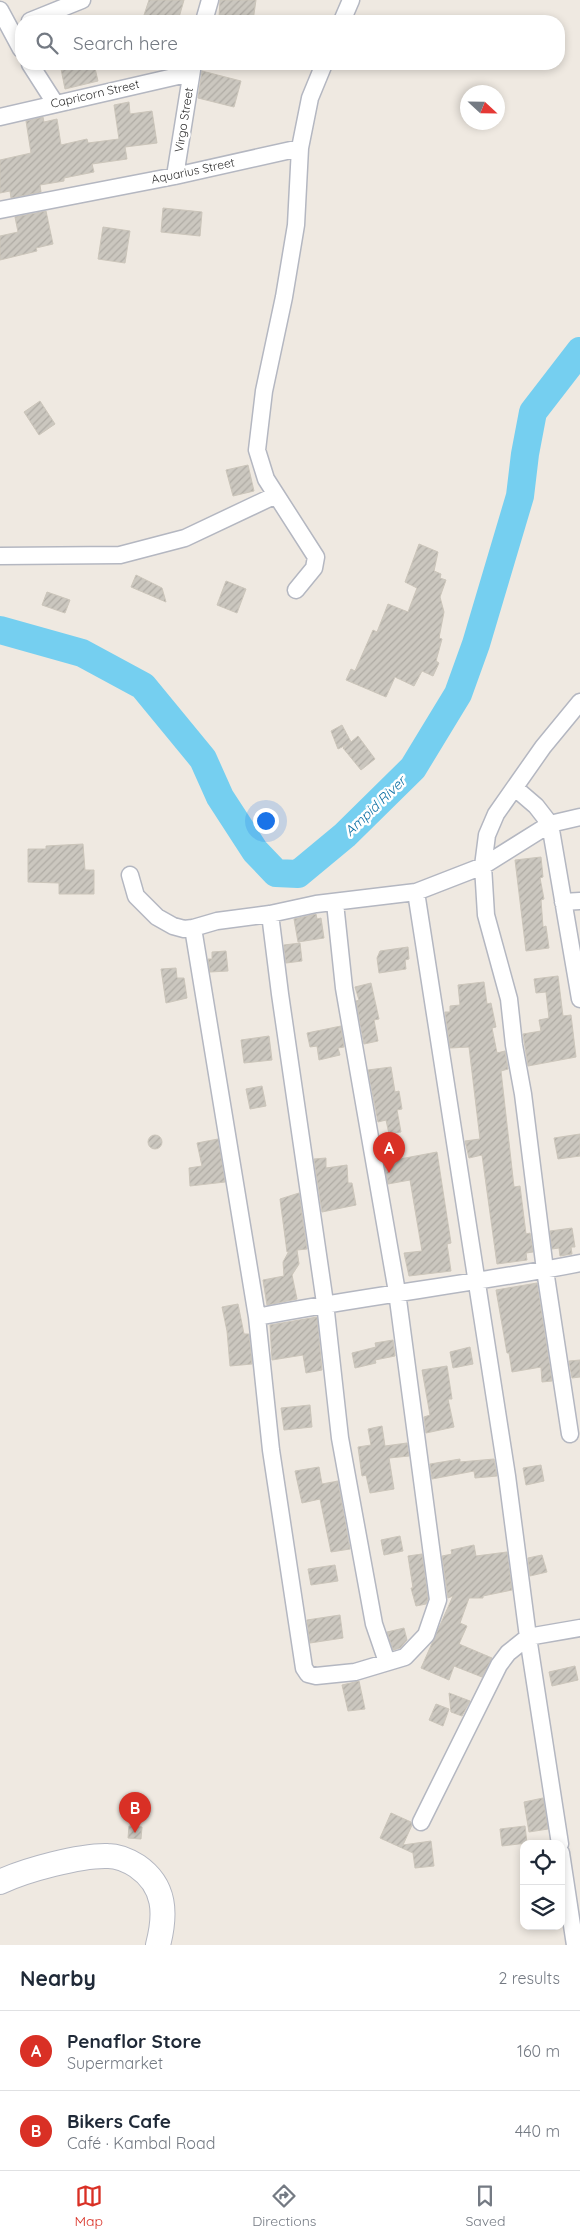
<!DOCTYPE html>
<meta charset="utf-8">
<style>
body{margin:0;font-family:Quicksand,sans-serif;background:#f2f2f3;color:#1f2937}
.controls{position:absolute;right:15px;bottom:15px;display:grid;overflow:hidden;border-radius:10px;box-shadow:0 2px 8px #0003}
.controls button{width:45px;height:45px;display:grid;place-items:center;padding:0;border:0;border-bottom:1px solid #e0e1e3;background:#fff;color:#1f2937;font:25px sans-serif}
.compass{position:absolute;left:460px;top:85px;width:45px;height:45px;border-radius:50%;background:#fff;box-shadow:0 2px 8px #0003;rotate:112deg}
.you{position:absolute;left:265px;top:820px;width:18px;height:18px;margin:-12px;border:4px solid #fff;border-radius:50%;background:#1a73e8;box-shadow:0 0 0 8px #1a73e833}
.badge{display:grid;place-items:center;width:32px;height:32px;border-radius:50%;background:#d93025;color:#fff;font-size:16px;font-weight:700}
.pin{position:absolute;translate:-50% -41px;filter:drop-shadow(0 1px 2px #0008)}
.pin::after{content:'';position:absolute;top:26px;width:18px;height:15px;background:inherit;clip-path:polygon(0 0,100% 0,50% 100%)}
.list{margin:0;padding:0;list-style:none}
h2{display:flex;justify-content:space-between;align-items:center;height:65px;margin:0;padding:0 20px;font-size:21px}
h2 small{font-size:16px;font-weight:400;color:#747a83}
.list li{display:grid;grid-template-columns:32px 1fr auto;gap:15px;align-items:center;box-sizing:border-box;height:80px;padding:0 20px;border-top:1px solid #e0e1e3}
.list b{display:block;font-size:19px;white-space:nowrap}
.list p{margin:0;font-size:16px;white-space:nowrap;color:#747a83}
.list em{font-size:16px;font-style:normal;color:#747a83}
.icon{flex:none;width:28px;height:28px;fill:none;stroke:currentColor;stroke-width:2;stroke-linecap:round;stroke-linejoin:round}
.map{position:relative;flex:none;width:580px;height:1945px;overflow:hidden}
.search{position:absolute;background:#fff;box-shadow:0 2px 8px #0003;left:15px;right:15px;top:15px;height:55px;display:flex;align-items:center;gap:12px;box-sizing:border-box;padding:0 18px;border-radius:20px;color:#747a83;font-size:19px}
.sheet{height:225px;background:#fff}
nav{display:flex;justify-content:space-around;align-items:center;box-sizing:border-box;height:70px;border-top:1px solid #e0e1e3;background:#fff;font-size:14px;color:#747a83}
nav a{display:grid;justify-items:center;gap:2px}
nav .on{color:#d93025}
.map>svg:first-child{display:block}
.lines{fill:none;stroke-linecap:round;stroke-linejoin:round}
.river{stroke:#75cff0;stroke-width:28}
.building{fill:url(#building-hatch);stroke:#cbc5ba}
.street-casing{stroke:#b4b7c1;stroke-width:19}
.secondary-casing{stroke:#b4b7c1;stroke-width:26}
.street{stroke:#fff;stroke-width:16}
.secondary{stroke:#fff;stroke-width:24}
.labels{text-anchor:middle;stroke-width:5;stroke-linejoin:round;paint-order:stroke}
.street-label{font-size:12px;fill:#2e2e2e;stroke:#fff}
.water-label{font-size:14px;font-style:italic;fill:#0d6fa3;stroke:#fff}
</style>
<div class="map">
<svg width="580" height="1945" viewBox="0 0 580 1945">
<defs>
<pattern id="building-hatch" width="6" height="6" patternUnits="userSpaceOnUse" patternTransform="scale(1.25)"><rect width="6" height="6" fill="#cbc7bf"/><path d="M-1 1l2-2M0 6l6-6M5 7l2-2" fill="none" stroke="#afaba4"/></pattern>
</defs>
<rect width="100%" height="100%" fill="#efe9e1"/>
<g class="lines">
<!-- river -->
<path class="river" d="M0 630 82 653 143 686 203 759 220 797 255 851 276 873 298 874 345 835 413 768 458 694 476 644 520 496 525 454 533 412 580 351"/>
</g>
<!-- building -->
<path class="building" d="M149 0H184L178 21H142Z
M220 0H256L253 21 219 17Z
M60 64H94L98 81 65 89Z
M202 71 241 81 234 107 198 98Z
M129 102 130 114 152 111 157 143 125 147 127 159 92 164 94 172 64 178V181L40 185 41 192 11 198 10 191 0 193V160L31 153 26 121 43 117 44 122 57 119 61 145 87 139 88 143 119 139 114 105Z
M163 208 202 212 200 236 161 232Z
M46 211 53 244 36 248 37 251 0 260V236L18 232 15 217Z
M103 227 130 231 125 263 98 259Z
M40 401 55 424 39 435 24 412Z
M248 465 254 491 233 496 226 470Z
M419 544 438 552 434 571 441 574 440 578 446 580 440 597 444 612 439 638 442 639 436 661 439 663 433 676 422 671 414 686 395 677 386 697 346 680 351 669 355 671 373 630 377 632 388 604 408 612 417 588 405 582Z
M136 575 162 588 166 602 131 587Z
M226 581 246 589 237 613 217 605Z
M47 592 70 600 65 613 42 605Z
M342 725 351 742 358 736 375 759 361 770 343 748 348 744 338 749 331 731Z
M83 844 85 870H94V894H59V883L28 882V849H46V846Z
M541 857 543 877 540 878 544 899 541 900 543 927 546 926 549 948 526 951 515 860Z
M316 914 317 919 321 918 324 938 298 942 294 919Z
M300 943 302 961 286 963 284 945Z
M408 947 409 959 405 960 406 969 379 973 377 958 380 951Z
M226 951 228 971 210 972 208 959H212V952Z
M176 968 177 978H184L187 998 166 1003 161 969Z
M558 976 563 1016 571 1015 576 1057 528 1066 523 1034 541 1031 539 1020 549 1018 546 992 536 993 534 979Z
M484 982 487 1004 491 1003 496 1027 492 1028 497 1053 505 1051 508 1069 501 1071 514 1187 520 1186 526 1234 530 1233 533 1252 526 1253 527 1260 497 1264 482 1155 469 1158 465 1141 480 1139 469 1047 450 1048 445 1012H450V1006L460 1005 458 985Z
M371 983 379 1019 374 1020 378 1041 364 1044 356 1001 359 1000 355 987Z
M341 1026 344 1047 338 1048 340 1055 319 1060 317 1046 310 1047 307 1033Z
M269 1036 272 1060 244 1063 241 1040Z
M391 1067 395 1092 399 1091 402 1109 397 1110 401 1132 389 1134 386 1120 378 1122 368 1070Z
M262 1086 266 1106 250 1109 246 1089Z
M580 1134V1156L558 1159 554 1138Z
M148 1142a7 7 0 1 1 14 0a7 7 0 1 1-14 0Z
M218 1139 225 1182 190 1186 189 1168 202 1166 197 1143Z
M437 1152 451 1243 447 1244 451 1271 409 1276 404 1253 422 1251 410 1180 388 1184 384 1162Z
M326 1158V1168L347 1165 348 1183H352L356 1205 322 1212 314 1159Z
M299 1193 307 1249 297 1250 299 1264 292 1275 297 1299 267 1305 263 1280 284 1276 283 1262 289 1251 287 1252 280 1199Z
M572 1228 575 1247H571L572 1254 560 1256 559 1248 552 1249 550 1231Z
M537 1283 552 1381 542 1382 541 1367 512 1372 509 1353H507L496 1290Z
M238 1304 244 1334H249L252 1364 230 1366 227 1331 222 1307Z
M317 1317 322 1370 306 1373 303 1355 272 1360 270 1325Z
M393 1340 395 1356 375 1360 376 1363 355 1368 352 1353 376 1347 375 1343Z
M470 1347 473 1364 453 1368 450 1352Z
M580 1360V1377L572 1378 569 1361Z
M447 1366 452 1399H448L454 1427 426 1433 424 1417 430 1415 422 1370Z
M310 1405 312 1427 284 1430 281 1408Z
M382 1426 385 1446 407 1443 409 1456 389 1458 394 1489 370 1493 366 1475 362 1476 358 1447 371 1445 368 1429Z
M460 1459V1462L494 1459 497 1476 475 1478 474 1471 432 1479 430 1464Z
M541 1465 544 1481 526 1485 523 1468Z
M319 1467 322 1484 338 1481 350 1549 331 1552 320 1499 302 1503 295 1471Z
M400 1536 403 1551 384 1555 381 1540Z
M474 1545 476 1556 507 1552 512 1590 483 1596V1598H469L460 1623 467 1626 459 1644 492 1658 482 1677 454 1666 449 1680 421 1668 453 1596 448 1598 442 1556 452 1554 451 1550Z
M422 1554 428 1599 426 1604 416 1606 411 1588H413L408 1556Z
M542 1555 547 1572 530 1576 528 1558Z
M335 1565 338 1581 311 1585 308 1569Z
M340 1615 343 1638 310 1643 307 1620Z
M404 1628 407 1640 400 1648 393 1650 387 1632Z
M575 1666 578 1680 552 1686 549 1672Z
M359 1681 365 1709 348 1711 342 1685Z
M449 1693 470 1701 462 1716 451 1712Z
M436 1704 449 1709 443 1726 429 1720Z
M543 1798 548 1829 529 1832 524 1802Z
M391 1813 411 1822 412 1825 403 1845 431 1841 434 1866 415 1868 413 1853 380 1838Z
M129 1826 142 1827 141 1839 128 1838Z
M525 1826 527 1843 502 1846 500 1829Z"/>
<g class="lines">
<!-- street casing -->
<g class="street-casing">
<path id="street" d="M0 10 21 49
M30 21 82 0
M204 21 210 0
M342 21 351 0
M30 64 55 103
M0 117 191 73
M175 176 193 64
M0 210 175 176 300 148 310 98 324 64
M0 556 120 555 185 538 276 495
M296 590 314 568 316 557 266 479 257 450 264 391 284 297 296 225 300 148
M515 788 536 806 550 824 580 817
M130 875 136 896 157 917 173 926 184 929 193 928 217 921 270 914 316 904 416 892 483 866 550 824 580 999
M416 892 507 1476 528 1637 560 1844
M563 902 580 901
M270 914 280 994 325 1303 340 1438 374 1624 387 1662
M193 928 257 1317 271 1450 304 1668 308 1674 316 1676 355 1672 405 1657 426 1635 438 1600 397 1292 344 988 335 903
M257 1317C364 1296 473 1284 580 1263
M570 1434 545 1270 523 1094 514 1045 509 999 486 915 483 866 487 835 496 814 543 747 580 702
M421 1822 499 1665 508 1653 528 1637 580 1628
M561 1853 575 1945"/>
</g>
<!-- secondary casing -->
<g class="secondary-casing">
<path id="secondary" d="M0 1882C25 1870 81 1855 108 1856 118 1856 129 1861 137 1866 166 1886 166 1914 158 1945"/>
</g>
<!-- street -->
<use href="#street" class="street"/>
<!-- secondary -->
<use href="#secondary" class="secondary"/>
</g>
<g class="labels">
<!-- street labels -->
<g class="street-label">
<text transform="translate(95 94) rotate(-13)" y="4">Capricorn Street</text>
<text transform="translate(184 120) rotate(-81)" y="4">Virgo Street</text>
<text transform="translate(193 171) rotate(-12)" y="4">Aquarius Street</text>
</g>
<!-- water labels -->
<g class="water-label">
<text transform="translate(375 806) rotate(-44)" y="5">Ampid River</text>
</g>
</g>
</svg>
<div class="controls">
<button><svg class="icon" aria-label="locate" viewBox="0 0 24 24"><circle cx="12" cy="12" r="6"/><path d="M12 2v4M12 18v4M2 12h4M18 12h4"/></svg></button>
<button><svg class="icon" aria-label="layers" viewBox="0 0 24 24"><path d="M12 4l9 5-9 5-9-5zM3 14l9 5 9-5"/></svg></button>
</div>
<svg class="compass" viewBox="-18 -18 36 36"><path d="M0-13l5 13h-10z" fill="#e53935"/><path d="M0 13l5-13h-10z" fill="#747a83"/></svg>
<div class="you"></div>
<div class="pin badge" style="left:389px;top:1173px">A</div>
<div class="pin badge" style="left:135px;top:1833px">B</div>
<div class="search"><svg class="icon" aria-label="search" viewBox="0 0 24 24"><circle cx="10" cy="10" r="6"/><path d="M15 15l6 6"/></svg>Search here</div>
</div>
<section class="sheet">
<h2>Nearby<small>2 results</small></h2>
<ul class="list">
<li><span class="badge">A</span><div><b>Penaflor Store</b><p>Supermarket</p></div><em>160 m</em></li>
<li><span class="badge">B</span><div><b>Bikers Cafe</b><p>Café · Kambal Road</p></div><em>440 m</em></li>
</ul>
</section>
<nav>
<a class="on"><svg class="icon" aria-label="map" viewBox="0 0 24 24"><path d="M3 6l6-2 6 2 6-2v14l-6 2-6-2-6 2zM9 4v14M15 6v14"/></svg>Map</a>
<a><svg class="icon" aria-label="directions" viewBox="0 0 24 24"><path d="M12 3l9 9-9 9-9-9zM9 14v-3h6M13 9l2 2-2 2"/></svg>Directions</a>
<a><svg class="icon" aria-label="saved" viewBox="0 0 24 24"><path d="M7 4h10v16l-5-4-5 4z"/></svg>Saved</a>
</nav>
